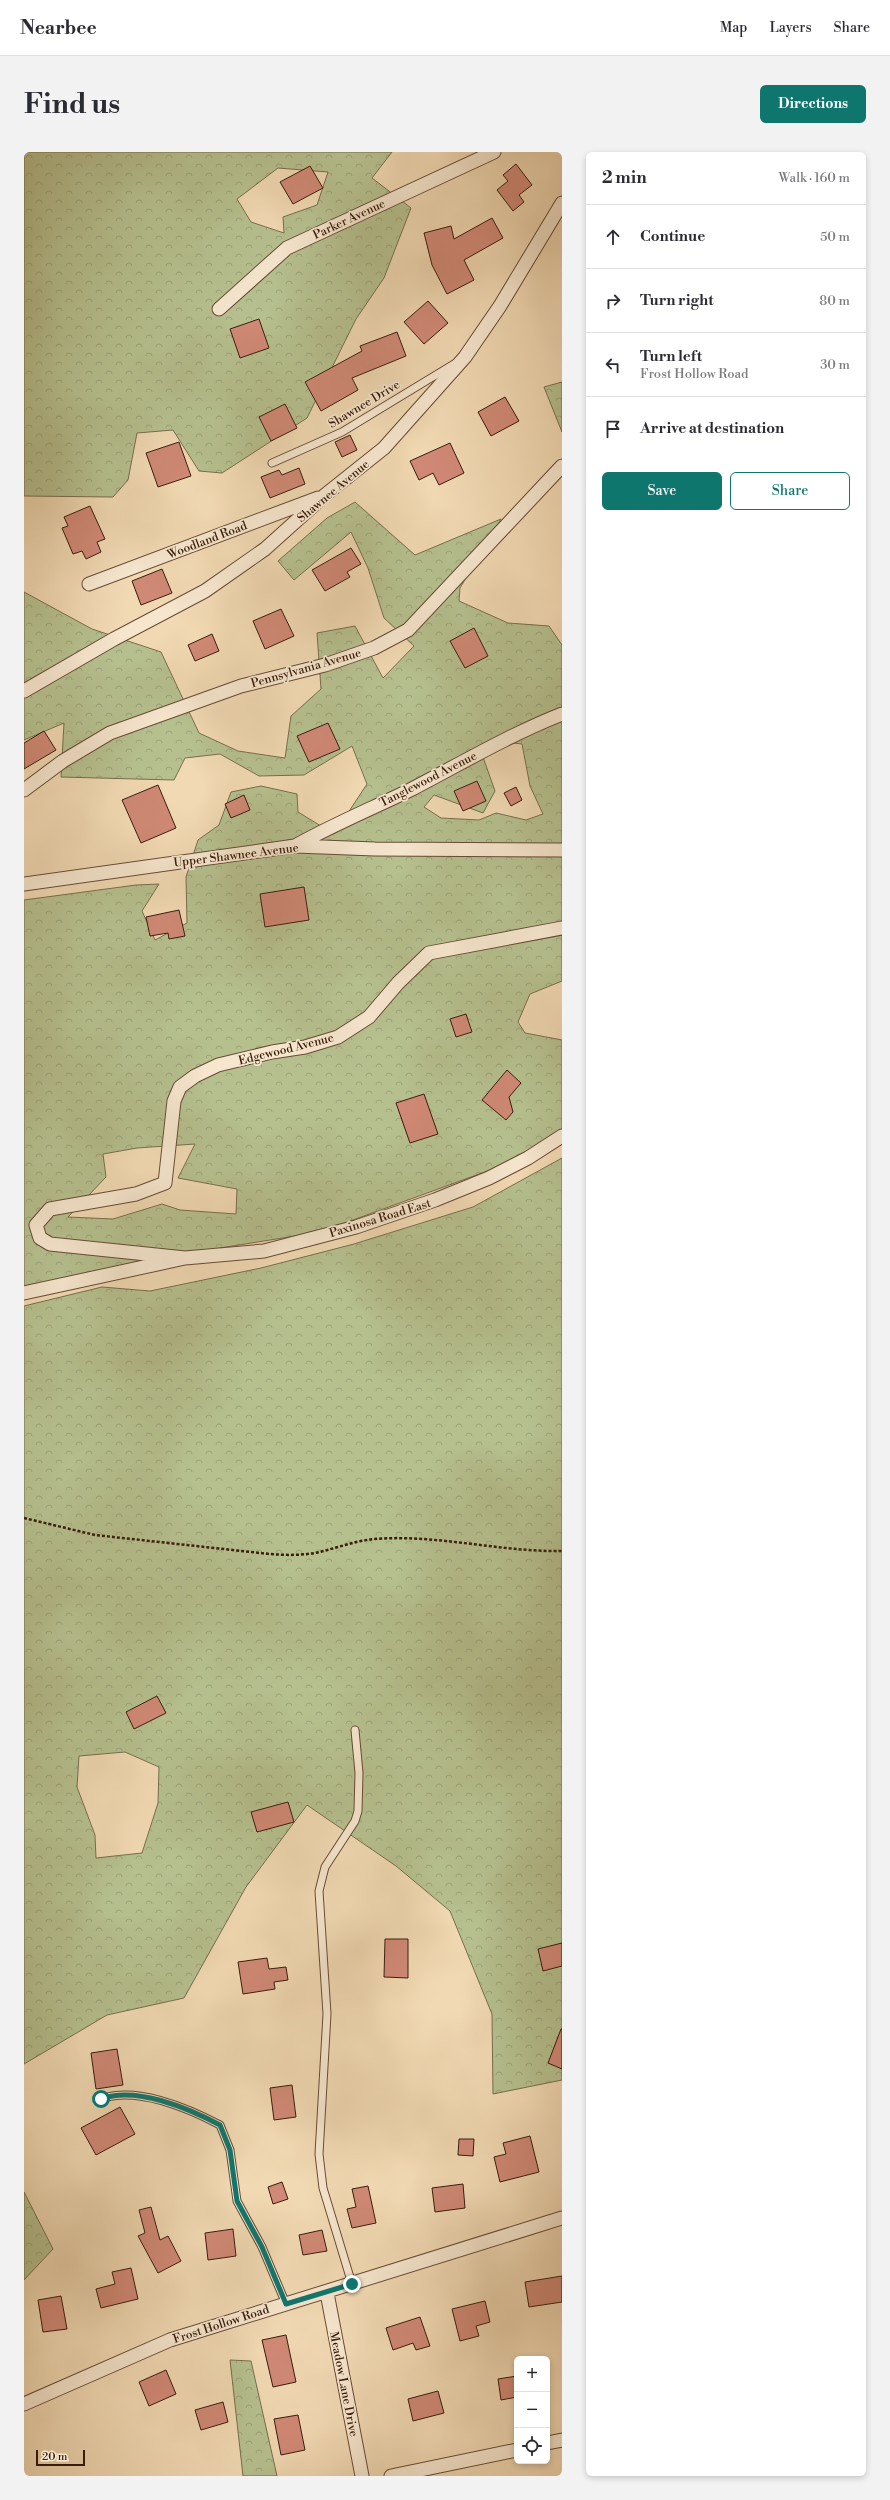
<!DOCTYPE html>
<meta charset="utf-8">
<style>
body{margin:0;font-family:"Libre Bodoni",serif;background:#f2f2f3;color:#2b2b33}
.controls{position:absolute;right:12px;bottom:12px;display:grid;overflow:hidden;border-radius:6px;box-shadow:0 2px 6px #0003}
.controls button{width:36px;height:36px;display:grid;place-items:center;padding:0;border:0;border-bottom:1px solid #e1e1e2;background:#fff;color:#2b2b33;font:20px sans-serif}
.scale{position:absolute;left:12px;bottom:10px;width:49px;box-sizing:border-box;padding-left:4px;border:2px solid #391c0a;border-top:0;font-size:11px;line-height:14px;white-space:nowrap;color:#391c0a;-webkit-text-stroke:3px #f6e6ce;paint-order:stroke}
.stop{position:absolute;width:12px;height:12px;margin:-9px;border:3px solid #0f766e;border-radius:50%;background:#fff}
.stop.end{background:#0f766e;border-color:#fff;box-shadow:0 1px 4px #0008}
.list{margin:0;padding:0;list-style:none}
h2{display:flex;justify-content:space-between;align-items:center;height:52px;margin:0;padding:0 16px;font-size:17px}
h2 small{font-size:13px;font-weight:400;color:#7c7c81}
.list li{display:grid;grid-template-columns:26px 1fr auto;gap:12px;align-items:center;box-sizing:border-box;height:64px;padding:0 16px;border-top:1px solid #e1e1e2}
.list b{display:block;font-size:15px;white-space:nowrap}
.list p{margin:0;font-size:13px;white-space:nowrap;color:#7c7c81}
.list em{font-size:13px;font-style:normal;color:#7c7c81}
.actions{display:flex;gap:8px;padding:12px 16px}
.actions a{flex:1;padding:9px 0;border:1px solid #0f766e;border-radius:6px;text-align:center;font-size:14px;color:#0f766e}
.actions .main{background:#0f766e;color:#fff}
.icon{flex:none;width:22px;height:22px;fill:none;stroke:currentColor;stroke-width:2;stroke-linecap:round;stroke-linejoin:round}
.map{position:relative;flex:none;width:538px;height:2324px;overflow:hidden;border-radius:6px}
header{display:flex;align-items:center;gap:24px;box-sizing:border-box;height:56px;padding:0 20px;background:#fff;border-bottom:1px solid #e1e1e2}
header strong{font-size:19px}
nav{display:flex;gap:22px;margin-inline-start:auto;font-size:14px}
.intro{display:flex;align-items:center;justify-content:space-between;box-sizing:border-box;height:96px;padding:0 24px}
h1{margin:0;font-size:28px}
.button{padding:10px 18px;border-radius:6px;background:#0f766e;color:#fff;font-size:14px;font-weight:700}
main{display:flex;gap:24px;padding:0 24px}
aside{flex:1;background:#fff;border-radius:6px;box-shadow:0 2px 6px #0003}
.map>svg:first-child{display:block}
.forest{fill:url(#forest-crowns);stroke:#786e4c;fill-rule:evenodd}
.building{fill:#d08976;stroke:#391c0a}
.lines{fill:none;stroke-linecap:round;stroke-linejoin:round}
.service-casing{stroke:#674b34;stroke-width:9}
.minor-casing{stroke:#674b34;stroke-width:15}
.path{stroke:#391c0a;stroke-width:2.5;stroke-dasharray:3 2;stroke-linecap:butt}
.service{stroke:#f6e6ce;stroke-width:7}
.minor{stroke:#f6e6ce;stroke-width:13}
.route{stroke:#0f766e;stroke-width:5}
.labels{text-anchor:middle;stroke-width:3.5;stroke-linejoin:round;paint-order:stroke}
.street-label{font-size:12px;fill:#391c0a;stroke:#f6e6ce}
</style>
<header>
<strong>Nearbee</strong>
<nav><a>Map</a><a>Layers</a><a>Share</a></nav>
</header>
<div class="intro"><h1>Find us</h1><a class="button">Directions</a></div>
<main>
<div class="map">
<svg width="538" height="2324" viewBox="0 0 538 2324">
<defs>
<pattern id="forest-crowns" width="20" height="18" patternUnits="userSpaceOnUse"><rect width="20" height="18" fill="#b6c08f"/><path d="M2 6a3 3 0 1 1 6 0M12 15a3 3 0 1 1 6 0" fill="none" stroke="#9da47a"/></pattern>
</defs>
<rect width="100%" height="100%" fill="#f1d9b3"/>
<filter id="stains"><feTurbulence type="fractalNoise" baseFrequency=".005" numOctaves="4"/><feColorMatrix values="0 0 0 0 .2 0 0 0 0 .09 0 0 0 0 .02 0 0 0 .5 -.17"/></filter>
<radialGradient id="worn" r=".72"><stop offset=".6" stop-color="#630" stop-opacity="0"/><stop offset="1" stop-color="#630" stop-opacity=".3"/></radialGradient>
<!-- forest -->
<path class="forest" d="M0 0H368L348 26 387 56 360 126 332 167 283 266 198 321 175 319 149 278 113 281 104 328 89 345 0 344ZM254 16 304 20 293 53 259 65 260 81 227 70 213 47Z
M538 230V280L520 235Z
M331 350 391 403 477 367 436 436 435 449 484 471 525 474 538 493V829L506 842 494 870 501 881 538 888V977L518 992 469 1017 296 1080 165 1101 0 1137V748L112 733 135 732 118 759 131 788 163 771 162 725 174 688 195 673 207 640 237 634 273 642 274 660 310 682 343 632 328 594 280 623 235 624 196 602 161 606 150 628 37 625 40 571 0 588V440L68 477 137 500 175 581 214 599 261 606 267 564 297 537 293 481 331 474 359 526 390 494 360 466 344 416 327 380 270 428 254 409 303 366ZM472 589 498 592 506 634 519 662 502 668 472 661 455 668 417 666 400 655 410 643 459 661 471 639 459 605ZM171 992 154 1026 213 1037 212 1062 156 1058 138 1052 89 1067 44 1065 82 1025 79 1002 113 996Z
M538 1006V1928L469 1942 468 1862 426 1759 372 1714 283 1653 222 1735 160 1846 83 1863 0 1912V1154L78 1135 126 1139 237 1116 330 1092 449 1055ZM101 1600 135 1615 134 1651 118 1701 72 1706 71 1683 53 1635 55 1604Z
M0 2040 29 2097 0 2128Z
M206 2208 227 2209 253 2324H219Z"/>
<!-- building -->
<path class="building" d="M492 12 508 33 495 43 500 50 489 59 473 38 484 29 479 23Z
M286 14 299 36 269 52 256 30Z
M468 66 479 86 440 108 450 128 423 142 408 113 400 81 427 74 430 87Z
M404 149 424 171 400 192 380 170Z
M235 167 245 196 216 206 206 177Z
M373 180 382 204 328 226 334 238 297 259 281 230 338 199 336 194Z
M481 245 495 269 467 284 454 260Z
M261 252 273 276 247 289 235 265Z
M326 283 333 298 318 305 311 290Z
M155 290 167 324 134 335 122 301Z
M426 291 440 321 415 333 409 321 395 328 386 309Z
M275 316 281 332 246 346 237 325 255 318 258 323Z
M66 354 81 387 73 390 77 400 62 407 58 399 49 402 38 376 44 374 40 365Z
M327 396 337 412 323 420 326 425 301 439 288 418Z
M138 417 148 441 117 453 108 429Z
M257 457 270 484 241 497 229 469Z
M450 476 464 504 441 516 426 489Z
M188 482 195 499 171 509 164 493Z
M304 571 316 597 285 610 273 584Z
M20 579 32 598 0 617V591Z
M453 629 462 649 439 659 430 639Z
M134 633 152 676 117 691 98 648Z
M492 635 498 648 487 654 480 641Z
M220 643 226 658 207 666 201 652Z
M280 735 285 768 241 775 236 742Z
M155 758 161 784 145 787 144 781 126 784 122 765Z
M442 862 448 880 432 885 426 867Z
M483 918 497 931 485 945 489 960 482 968 458 948Z
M400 942 414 982 386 991 372 951Z
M133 1544 142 1561 110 1577 102 1560Z
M264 1650 270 1670 233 1680 227 1660Z
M361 1787H384V1826L360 1825Z
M538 1791V1814L519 1819 514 1797Z
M243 1806 245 1817 262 1815 264 1828 250 1830 251 1837 219 1842 214 1810Z
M537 1877H538V1917L524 1911Z
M93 1897 99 1933 72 1937 67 1901Z
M268 1933 272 1965 250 1968 246 1936Z
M96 1955 111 1982 72 2003 57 1976Z
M506 1984 515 2020 476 2030 470 2005 482 2002 479 1991Z
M435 1987H450L449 2004 434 2003Z
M258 2030 264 2047 249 2052 244 2035Z
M439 2032 441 2056 411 2060 408 2036Z
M344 2034 352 2071 328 2076 323 2057 332 2055 328 2037Z
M127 2055 136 2088 144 2084 157 2109 134 2121 114 2084 121 2081 115 2058Z
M209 2077 212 2104 184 2108 181 2081Z
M298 2078 303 2099 279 2103 275 2083Z
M107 2116 114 2147 77 2156 72 2137 91 2132 88 2120Z
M538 2124V2150L505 2155 501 2130Z
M37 2144 43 2177 19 2180 14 2148Z
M461 2149 466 2170 452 2174 455 2184 436 2189 428 2157Z
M396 2165 406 2194 392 2198 389 2191 369 2198 362 2176Z
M262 2183 272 2230 249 2235 238 2188Z
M142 2218 152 2242 125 2254 115 2230Z
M493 2224V2245L477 2248 474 2227Z
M414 2239 420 2261 389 2269 384 2247Z
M199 2250 204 2270 177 2278 171 2258Z
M274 2263 281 2298 257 2303 250 2267Z"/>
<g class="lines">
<!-- service casing -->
<g class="service-casing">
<path id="service" d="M248 311 318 280 430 212
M77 1947C112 1934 164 1956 196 1973L206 1998 213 2049 238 2095 262 2152
M328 2132 299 2036 295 2002 303 1862 295 1739 301 1715 331 1669 334 1659 335 1621 331 1578"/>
</g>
<!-- minor casing -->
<g class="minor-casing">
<path id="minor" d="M195 157 263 96 470 0
M65 432 294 346
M0 539 90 487 181 439 241 397 301 343 360 296 441 205 476 154 538 51
M0 638 39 609 86 581 217 534 301 513 350 496 384 478 538 314
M271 694C308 673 347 657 386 638 436 612 485 583 538 562
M0 732 271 694 351 697 538 698
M161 1106 26 1092 16 1086 12 1073 26 1057 112 1042 141 1031 150 949 156 935 171 924 194 913 248 900 281 895 314 885 345 865 374 831 405 801 538 776
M0 1141 161 1106 240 1099 332 1075 411 1048 465 1026 504 1006 538 984
M303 2141 338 2324
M0 2252 146 2188 538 2066
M523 2291 538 2288
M367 2324 493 2298"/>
</g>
<!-- path -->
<path class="path" d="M0 1366 71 1383 236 1401C254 1403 273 1404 291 1401 310 1397 330 1389 350 1387 413 1382 475 1400 538 1399"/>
<!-- service -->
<use href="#service" class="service"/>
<!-- minor -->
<use href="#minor" class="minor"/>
</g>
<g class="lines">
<!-- route -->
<path class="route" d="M77 1947C112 1934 164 1956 196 1973L206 1998 213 2049 238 2095 262 2152 328 2132"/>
</g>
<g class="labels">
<!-- street labels -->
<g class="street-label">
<text transform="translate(325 67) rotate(-25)" y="4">Parker Avenue</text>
<text transform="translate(340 252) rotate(-31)" y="4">Shawnee Drive</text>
<text transform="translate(309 339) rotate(-40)" y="4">Shawnee Avenue</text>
<text transform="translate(183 388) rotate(-21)" y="4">Woodland Road</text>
<text transform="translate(282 516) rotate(-16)" y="4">Pennsylvania Avenue</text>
<text transform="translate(404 627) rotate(-27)" y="4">Tanglewood Avenue</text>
<text transform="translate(212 703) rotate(-7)" y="4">Upper Shawnee Avenue</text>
<text transform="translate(262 897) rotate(-14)" y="4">Edgewood Avenue</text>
<text transform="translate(356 1066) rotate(-17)" y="4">Paxinosa Road East</text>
<text transform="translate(197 2172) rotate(-18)" y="4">Frost Hollow Road</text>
<text transform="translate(320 2232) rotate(79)" y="4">Meadow Lane Drive</text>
</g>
</g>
<rect width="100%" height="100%" filter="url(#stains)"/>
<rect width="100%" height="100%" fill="url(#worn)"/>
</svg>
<div class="controls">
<button>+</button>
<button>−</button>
<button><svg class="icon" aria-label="locate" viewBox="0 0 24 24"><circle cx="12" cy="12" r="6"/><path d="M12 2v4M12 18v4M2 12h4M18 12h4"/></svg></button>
</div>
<div class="scale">20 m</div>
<div class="stop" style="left:77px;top:1947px"></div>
<div class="stop end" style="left:328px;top:2132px"></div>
</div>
<aside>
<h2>2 min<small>Walk · 160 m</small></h2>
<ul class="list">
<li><svg class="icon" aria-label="ahead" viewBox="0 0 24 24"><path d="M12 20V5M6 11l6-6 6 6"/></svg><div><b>Continue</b></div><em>50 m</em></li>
<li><svg class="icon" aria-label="right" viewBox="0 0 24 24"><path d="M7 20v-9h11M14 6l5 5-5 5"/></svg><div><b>Turn right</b></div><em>80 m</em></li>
<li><svg class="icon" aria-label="left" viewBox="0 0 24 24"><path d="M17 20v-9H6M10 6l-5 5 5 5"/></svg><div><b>Turn left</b><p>Frost Hollow Road</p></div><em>30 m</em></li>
<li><svg class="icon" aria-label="arrive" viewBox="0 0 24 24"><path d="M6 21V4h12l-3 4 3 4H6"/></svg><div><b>Arrive at destination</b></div></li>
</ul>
<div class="actions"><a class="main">Save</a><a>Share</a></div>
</aside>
</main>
